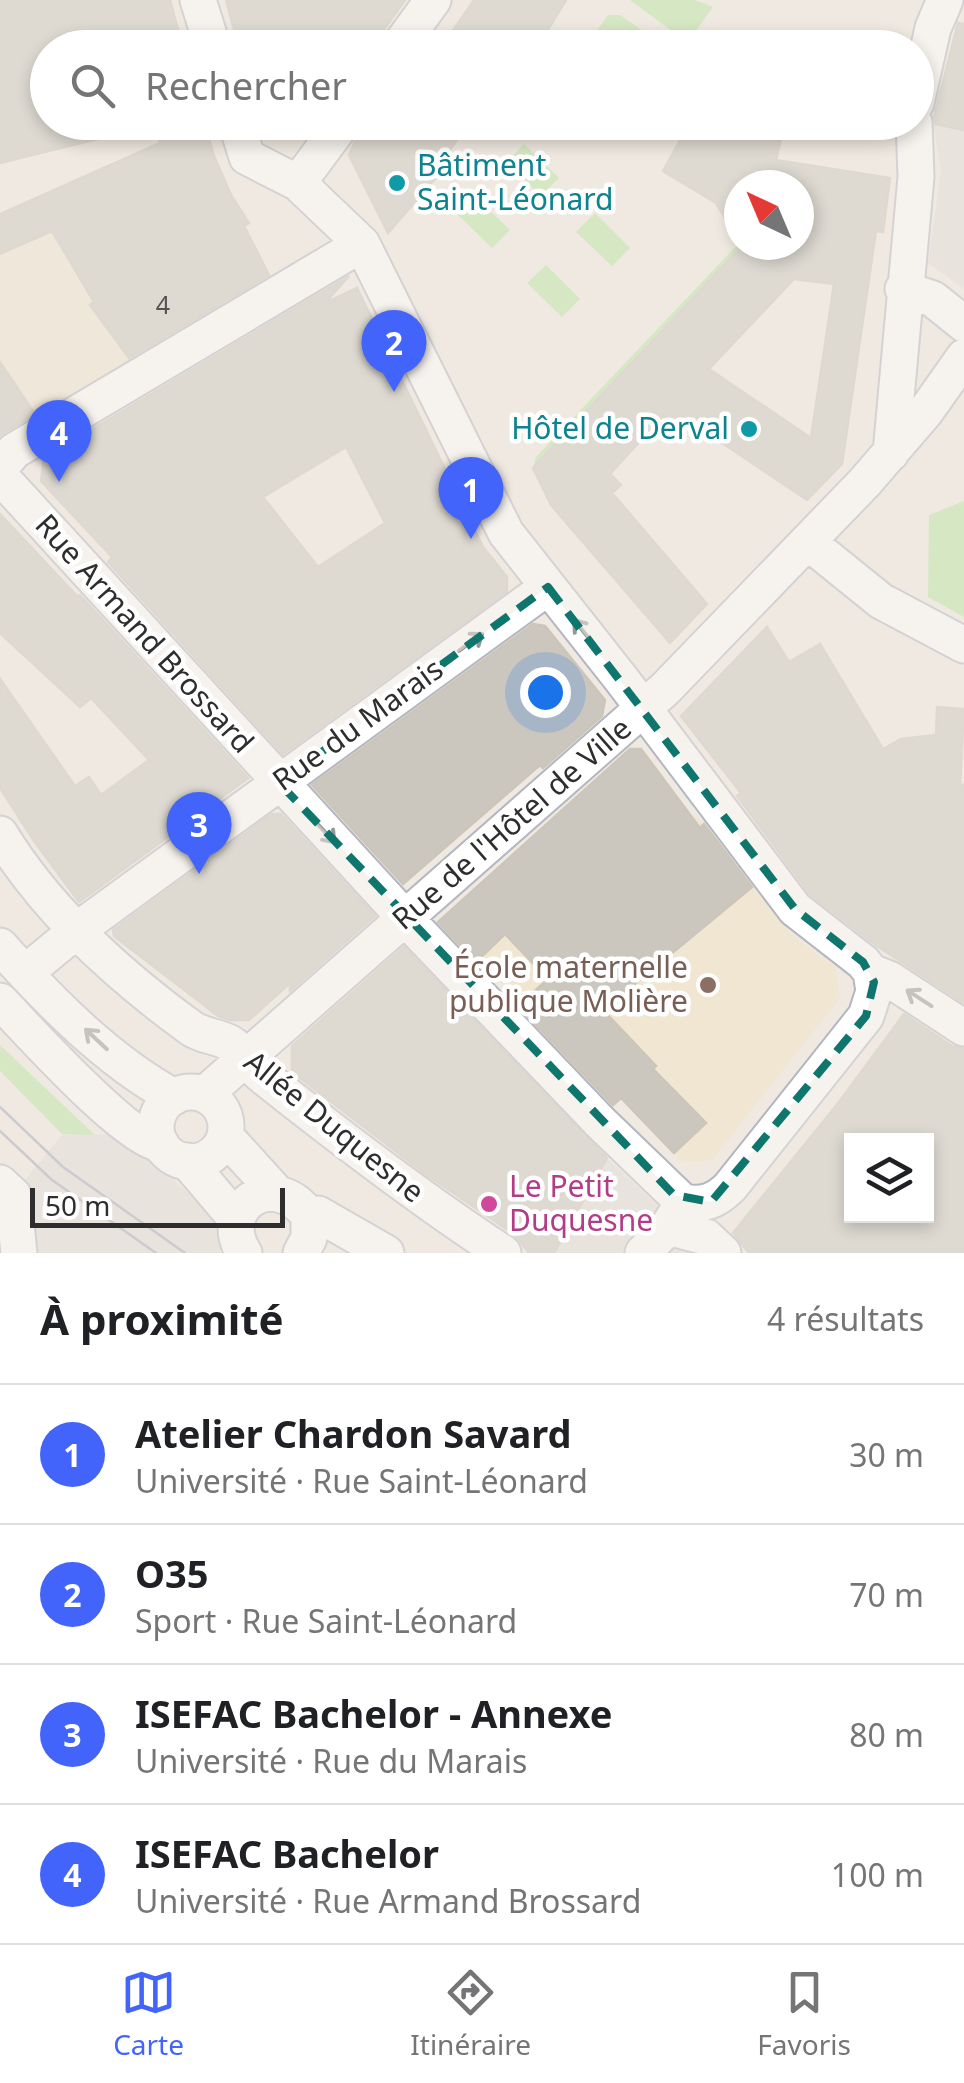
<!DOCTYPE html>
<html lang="fr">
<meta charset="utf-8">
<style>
body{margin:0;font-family:"Noto Sans",sans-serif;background:#f6f6f6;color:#202124}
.controls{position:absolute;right:30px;bottom:30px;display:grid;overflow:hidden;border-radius:0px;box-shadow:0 5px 15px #0003}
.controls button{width:90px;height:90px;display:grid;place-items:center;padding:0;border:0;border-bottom:2px solid #e0e0e0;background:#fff;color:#202124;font:50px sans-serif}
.compass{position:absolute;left:724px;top:170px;width:90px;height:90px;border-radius:50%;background:#fff;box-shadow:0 5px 15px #0003;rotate:316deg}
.scale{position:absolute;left:30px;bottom:25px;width:255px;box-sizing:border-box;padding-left:10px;border:5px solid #2e2e2e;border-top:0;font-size:28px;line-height:35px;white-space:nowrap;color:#2e2e2e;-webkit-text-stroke:8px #fff;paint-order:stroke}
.you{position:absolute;left:545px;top:692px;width:35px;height:35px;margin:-25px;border:8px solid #fff;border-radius:50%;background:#1a73e8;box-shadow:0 0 0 15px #1a73e833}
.badge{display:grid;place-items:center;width:65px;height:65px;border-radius:50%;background:#4264fb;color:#fff;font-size:32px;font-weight:700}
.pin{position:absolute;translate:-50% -82px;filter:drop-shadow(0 2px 5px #0008)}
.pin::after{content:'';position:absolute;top:52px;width:35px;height:30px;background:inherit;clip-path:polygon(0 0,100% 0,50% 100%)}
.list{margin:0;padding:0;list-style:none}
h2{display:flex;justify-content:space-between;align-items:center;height:130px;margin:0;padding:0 40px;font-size:42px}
h2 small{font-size:32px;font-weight:400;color:#757577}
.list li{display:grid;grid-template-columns:65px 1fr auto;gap:30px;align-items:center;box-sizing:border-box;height:140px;padding:0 40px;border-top:2px solid #e0e0e0}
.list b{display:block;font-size:38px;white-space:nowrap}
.list p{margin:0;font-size:32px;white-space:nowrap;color:#757577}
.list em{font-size:32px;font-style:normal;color:#757577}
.icon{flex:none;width:55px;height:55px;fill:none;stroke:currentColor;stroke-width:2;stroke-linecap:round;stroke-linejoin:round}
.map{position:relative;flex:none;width:964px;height:1253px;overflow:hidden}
.search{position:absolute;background:#fff;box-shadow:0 5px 15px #0003;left:30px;right:30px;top:30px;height:110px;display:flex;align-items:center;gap:25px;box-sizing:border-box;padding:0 35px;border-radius:55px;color:#757577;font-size:38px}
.sheet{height:690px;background:#fff}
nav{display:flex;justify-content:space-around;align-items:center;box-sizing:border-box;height:140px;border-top:2px solid #e0e0e0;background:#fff;font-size:28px;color:#757577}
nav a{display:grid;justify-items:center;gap:5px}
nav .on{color:#4264fb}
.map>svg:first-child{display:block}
.education{fill:#f0e6d1}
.green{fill:#b6e59e}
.plaza{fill:#dfdcd8}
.building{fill:#cbc7bf;stroke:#cbc5ba;stroke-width:2.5;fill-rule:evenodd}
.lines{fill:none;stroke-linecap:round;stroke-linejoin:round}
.street-casing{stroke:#b4b7c1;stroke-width:39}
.street{stroke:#fff;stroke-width:35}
.tram{stroke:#a3a6b8;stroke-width:2.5}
.oneway{stroke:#969696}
.marked{fill:none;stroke:#0f766e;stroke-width:8;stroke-dasharray:20 12;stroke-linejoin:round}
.culture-dot{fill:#0f9aa8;stroke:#fff;stroke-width:4}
.education-dot{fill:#8d6e63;stroke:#fff;stroke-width:4}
.hotel-dot{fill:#d1479c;stroke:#fff;stroke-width:4}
.labels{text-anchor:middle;stroke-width:9;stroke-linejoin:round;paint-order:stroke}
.number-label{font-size:25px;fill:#555452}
.culture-label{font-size:30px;fill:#0d838f;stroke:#fff;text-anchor:start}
.street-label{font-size:30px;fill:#2e2e2e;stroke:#fff}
.education-label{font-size:30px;fill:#785e54;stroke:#fff;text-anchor:end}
.hotel-label{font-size:30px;fill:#b23c85;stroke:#fff;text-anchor:start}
</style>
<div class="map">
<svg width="964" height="1253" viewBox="0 0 964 1253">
<rect width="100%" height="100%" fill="#efe9e1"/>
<!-- education -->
<path class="education" d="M214 156 226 183 99 318 132 362 0 437V254Z
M696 816 790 933 835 967 840 998 712 1160 682 1162 674 1153 706 1123 604 1011 609 1005 562 967 526 999 484 954 518 920 648 858Z"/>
<!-- green -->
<path class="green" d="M630 0H695L713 7 692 36 680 37Z
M608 15H620L666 47H585Z
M524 144 559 178 541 196 506 163Z
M475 196 510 230 492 248 457 214Z
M595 213 630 248 612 266 576 232Z
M739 243 743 245 533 468 536 457Z
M546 265 580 299 562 317 527 283Z
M964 501V617L928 597 929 515Z
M0 1045 96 1136 62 1134 0 1071Z"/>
<!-- plaza -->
<path class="plaza" d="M933 124 964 130V289L928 263 941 171Z
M125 1134 203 1207 220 1235V1253H0V1210L62 1135Z
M607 1158 671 1218 717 1253H554Z"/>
<!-- building -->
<path class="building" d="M0 0H170L183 48H48V122H121L122 133 0 163Z
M226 0H405L371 48H239Z
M474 0H566L537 48H441Z
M958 23 964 24V130L935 124 934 117Z
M153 122H204L214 156 231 195 249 223 244 226 269 275 129 358 90 305 94 302 52 231 0 254V214L160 143Z
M364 122H469L444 159 449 163 388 233 349 155Z
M690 122H785L776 160 890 178 883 232 876 231 842 464 807 500 685 418 676 426 663 416 610 474 621 485 612 493 707 604 670 643 551 505 533 468 743 245H799V185H739V241L716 203 663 171ZM794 279 834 284 811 438 709 369Z
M349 276 325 303 357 288 483 547 507 577V591L283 754 108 562 112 557 41 481 44 458ZM346 447 385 523 318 567 263 497Z
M0 362 35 414 0 435Z
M0 514 78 597 80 595 248 778 79 902 34 841 0 788V679L75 786 89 777 101 795 149 760 91 698 80 707 0 633Z
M533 624 545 626 605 700 602 716 543 768 540 765 403 884 312 785Z
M767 627 789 662 820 644 883 749 901 739 936 735 937 707 964 709 960 787 964 784V1003L877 946 810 894 737 796 741 793 681 716Z
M630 749H641L700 828 704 824 752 887 603 1010 656 1066 653 1069 706 1123 674 1153 621 1098 613 1105 518 1006 548 979 505 934 476 962 438 922Z
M272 814H281L375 916 290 991V983L249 1020H230L218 1016 114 936 113 930Z
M404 947 607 1158 554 1253H529L515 1235 424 1173 292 1072V1046Z
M904 1014 952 1046 964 1049V1253H749L733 1233 839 1102ZM852 1140H926V1216H852Z"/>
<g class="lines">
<!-- street casing -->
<g class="street-casing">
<path id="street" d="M198 0 213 48
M398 48 433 0
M916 103 933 28 945 0
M236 122 247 157 298 183 362 244 506 533 622 680 795 909 863 962 871 972 889 979 964 1028
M298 183 343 122
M903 289 933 299 964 324
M891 453 916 177 914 122
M0 468 14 451 362 244
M0 476 405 918 600 1122 683 1202
M808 542 881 601 964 645
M0 834C47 911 118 975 191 1028 203 1037 221 1036 233 1045 245 1054 252 1068 264 1077 342 1139 420 1199 503 1253
M0 946C50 1002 108 1061 174 1097
M25 973 76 931 548 587
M0 1001C29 1031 126 1140 161 1144
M156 1127a35 35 0 1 1 70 0a35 35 0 1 1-70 0Z
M205 1094 665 689 865 482 926 411 964 357
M225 1136 276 1192
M187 1161 237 1220
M0 1183 13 1195 19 1253
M683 1202C703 1206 716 1201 730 1187L866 1016 874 991 871 972
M309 1216 318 1214 386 1253
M668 1227 706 1237 723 1253
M244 1253C215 1208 273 1166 309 1216V1238L301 1253
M643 1253 668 1227 683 1202"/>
</g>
<!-- street -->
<use href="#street" class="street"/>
<!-- tram -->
<path class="tram" d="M0 1107 63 1167 185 1253
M0 1131 52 1180 156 1253"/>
</g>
<!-- one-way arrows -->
<defs><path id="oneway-shaft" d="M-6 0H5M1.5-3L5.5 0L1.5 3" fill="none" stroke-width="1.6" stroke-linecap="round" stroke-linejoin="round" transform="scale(2.5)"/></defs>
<g class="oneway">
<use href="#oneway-shaft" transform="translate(583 631) rotate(-129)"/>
<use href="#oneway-shaft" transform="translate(471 642) rotate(-36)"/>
<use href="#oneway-shaft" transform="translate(325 832) rotate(47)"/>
<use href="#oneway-shaft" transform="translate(919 998) rotate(-147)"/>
<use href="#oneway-shaft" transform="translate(96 1039) rotate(-137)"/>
</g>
<!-- marked area -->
<path d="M0 0H964V1253H0ZM548 587 795 909 863 962 874 982 866 1016 711 1202 674 1195 279 783Z" fill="#efe9e1" fill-opacity=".55" fill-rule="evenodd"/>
<path class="marked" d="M548 587 795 909 863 962 874 982 866 1016 711 1202 674 1195 279 783Z"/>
<!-- markers -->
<g class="culture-dot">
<circle cx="397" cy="183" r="10"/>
<circle cx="749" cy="429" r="10"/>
</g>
<circle class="education-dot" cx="708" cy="985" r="10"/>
<circle class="hotel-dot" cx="489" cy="1204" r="10"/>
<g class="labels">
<!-- number labels -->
<g class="number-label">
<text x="163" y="314">4</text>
</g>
<!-- culture labels -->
<g class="culture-label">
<text x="417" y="176">Bâtiment<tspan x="417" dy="34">Saint-Léonard</tspan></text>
<text x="729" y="439" text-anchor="end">Hôtel de Derval</text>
</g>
<!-- street labels -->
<g class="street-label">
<text transform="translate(144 634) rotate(48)" y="10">Rue Armand Brossard</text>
<text transform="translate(358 725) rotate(-36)" y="10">Rue du Marais</text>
<text transform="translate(512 824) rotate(-41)" y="10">Rue de l'Hôtel de Ville</text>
<text transform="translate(334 1127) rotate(39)" y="10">Allée Duquesne</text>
</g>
<!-- education labels -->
<g class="education-label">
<text x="688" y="978">École maternelle<tspan x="688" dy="34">publique Molière</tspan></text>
</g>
<!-- hotel labels -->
<g class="hotel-label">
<text x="509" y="1197">Le Petit<tspan x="509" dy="34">Duquesne</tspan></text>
</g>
</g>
</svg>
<div class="controls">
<button><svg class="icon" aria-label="layers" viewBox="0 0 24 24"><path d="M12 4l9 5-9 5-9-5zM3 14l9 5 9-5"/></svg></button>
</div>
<svg class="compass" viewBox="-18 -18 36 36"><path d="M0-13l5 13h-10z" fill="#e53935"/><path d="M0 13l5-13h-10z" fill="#757577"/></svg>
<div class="scale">50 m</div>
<div class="you"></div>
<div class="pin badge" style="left:471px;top:539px">1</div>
<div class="pin badge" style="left:394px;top:392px">2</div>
<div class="pin badge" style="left:199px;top:874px">3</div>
<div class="pin badge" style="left:59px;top:482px">4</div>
<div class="search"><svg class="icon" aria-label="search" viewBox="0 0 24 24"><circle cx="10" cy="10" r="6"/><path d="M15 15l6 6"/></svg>Rechercher</div>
</div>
<section class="sheet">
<h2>À proximité<small>4 résultats</small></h2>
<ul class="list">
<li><span class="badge">1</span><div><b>Atelier Chardon Savard</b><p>Université · Rue Saint-Léonard</p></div><em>30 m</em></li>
<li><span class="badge">2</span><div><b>O35</b><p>Sport · Rue Saint-Léonard</p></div><em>70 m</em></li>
<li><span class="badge">3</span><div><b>ISEFAC Bachelor - Annexe</b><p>Université · Rue du Marais</p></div><em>80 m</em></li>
<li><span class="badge">4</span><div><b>ISEFAC Bachelor</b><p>Université · Rue Armand Brossard</p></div><em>100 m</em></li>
</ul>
</section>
<nav>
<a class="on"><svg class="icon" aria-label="map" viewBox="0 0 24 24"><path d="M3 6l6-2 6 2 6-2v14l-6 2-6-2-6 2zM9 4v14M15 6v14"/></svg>Carte</a>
<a><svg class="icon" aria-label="directions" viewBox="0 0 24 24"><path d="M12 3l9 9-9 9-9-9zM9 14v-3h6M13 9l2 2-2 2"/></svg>Itinéraire</a>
<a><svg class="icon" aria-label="saved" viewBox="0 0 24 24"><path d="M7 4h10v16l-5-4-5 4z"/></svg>Favoris</a>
</nav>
